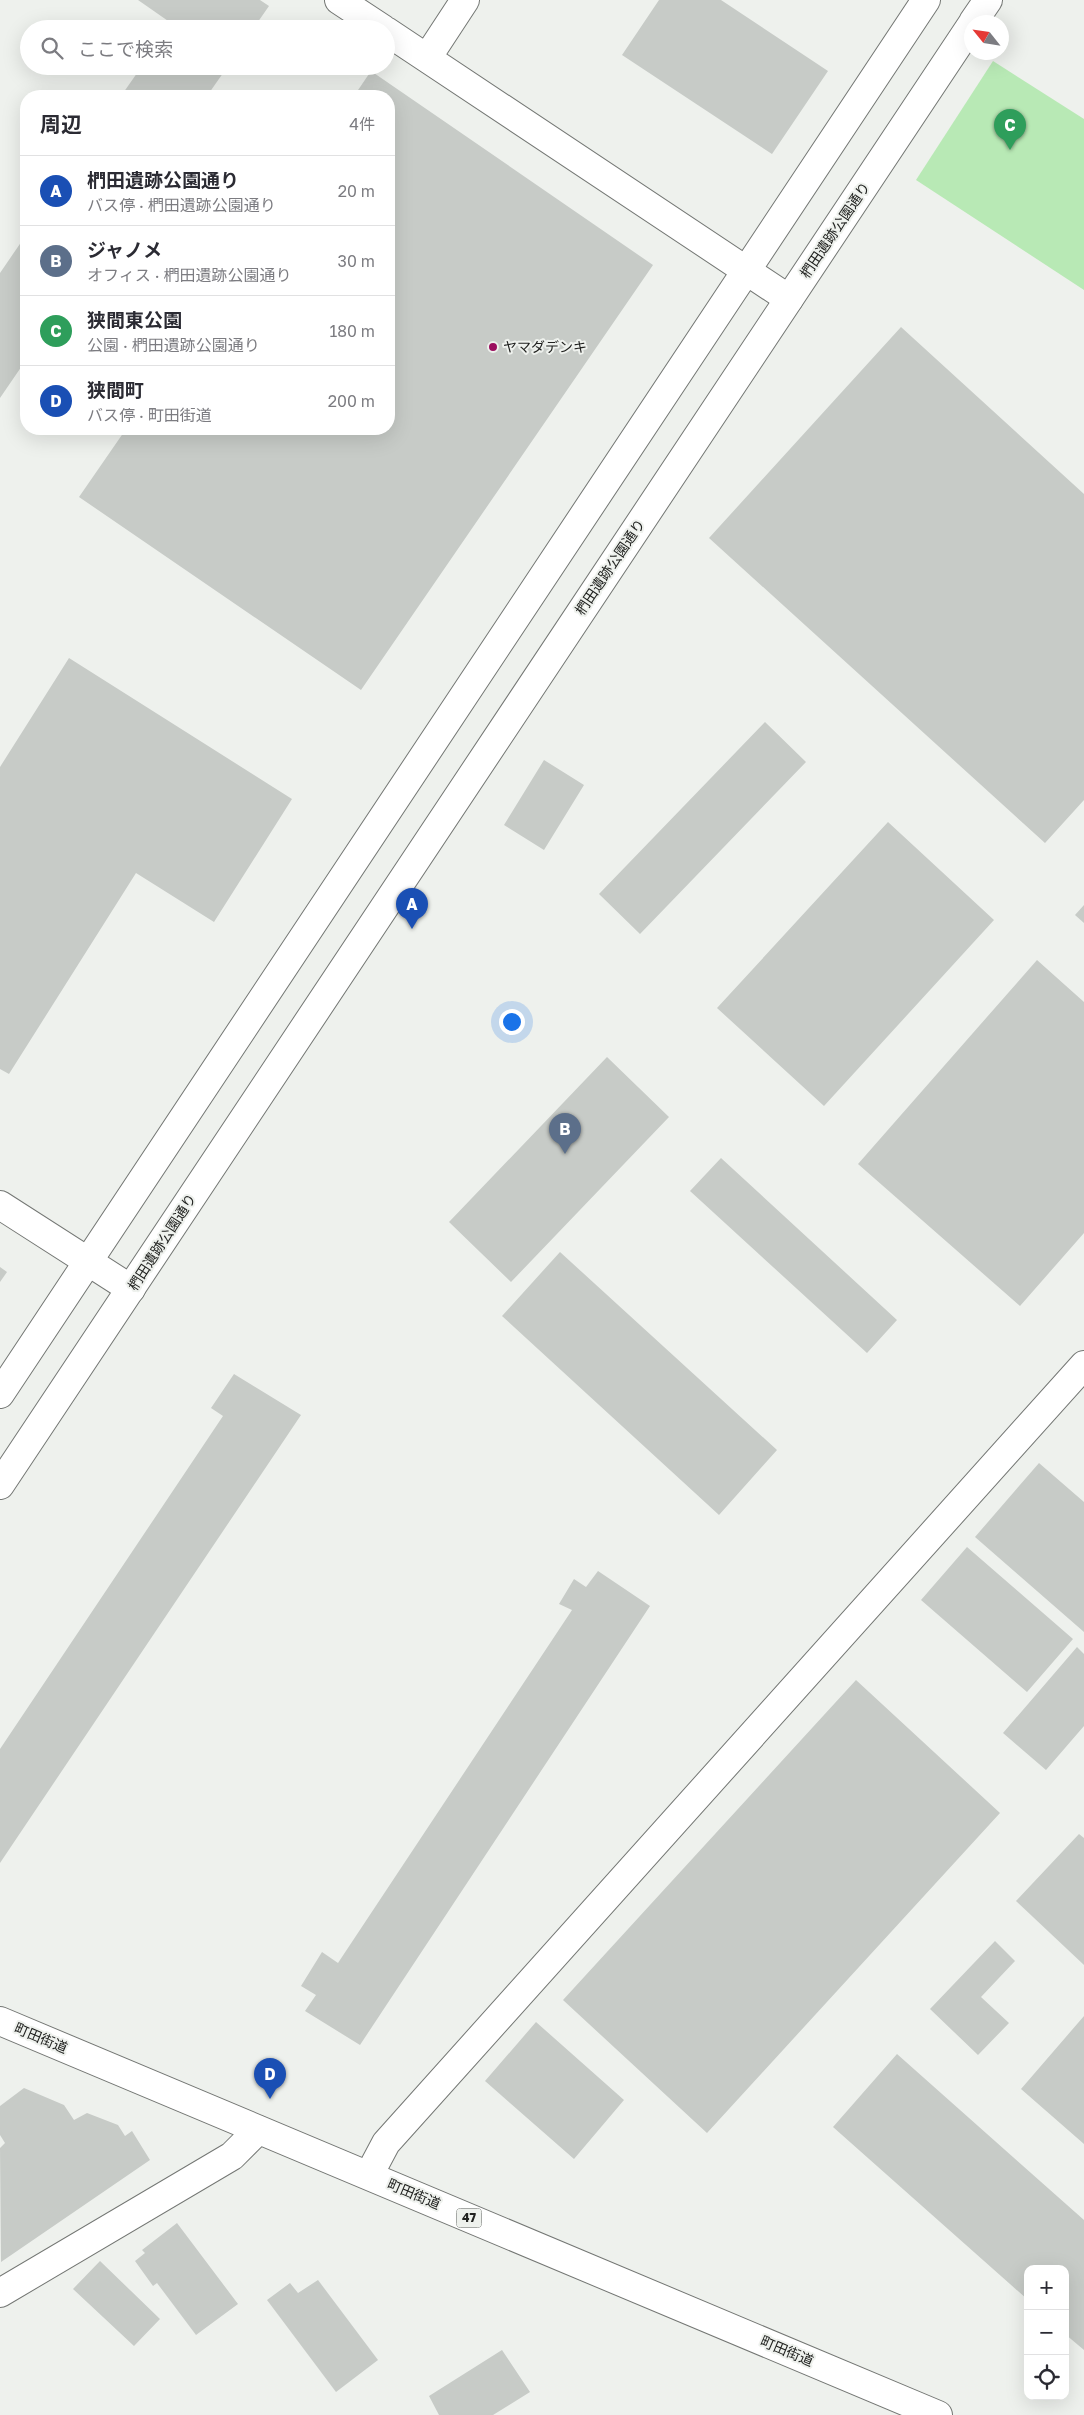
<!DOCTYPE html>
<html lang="ja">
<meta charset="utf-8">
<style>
body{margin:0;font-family:"Golos Text","Noto Sans JP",sans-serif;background:#f7f7f7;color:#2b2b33}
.controls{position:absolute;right:15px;bottom:15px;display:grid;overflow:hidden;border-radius:10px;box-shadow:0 5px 20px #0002}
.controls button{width:45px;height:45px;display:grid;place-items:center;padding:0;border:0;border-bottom:1px solid #e1e1e2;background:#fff;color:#2b2b33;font:25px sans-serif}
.compass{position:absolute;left:964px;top:15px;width:45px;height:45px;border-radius:50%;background:#fff;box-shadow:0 5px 20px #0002;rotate:300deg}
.you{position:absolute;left:511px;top:1021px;width:18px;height:18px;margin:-12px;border:4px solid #fff;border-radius:50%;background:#1a73e8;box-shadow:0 0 0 8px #1a73e833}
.badge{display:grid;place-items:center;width:32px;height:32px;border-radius:50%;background:#9b0e5f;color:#fff;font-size:16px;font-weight:700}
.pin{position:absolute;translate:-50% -41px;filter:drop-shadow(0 1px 2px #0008)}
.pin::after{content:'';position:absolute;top:26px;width:18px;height:15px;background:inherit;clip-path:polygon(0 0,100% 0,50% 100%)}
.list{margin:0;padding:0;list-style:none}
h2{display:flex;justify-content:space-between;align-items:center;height:65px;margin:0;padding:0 20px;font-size:21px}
h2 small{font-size:16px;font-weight:400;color:#7c7c81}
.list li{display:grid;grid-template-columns:32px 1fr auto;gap:15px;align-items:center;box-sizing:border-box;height:70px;padding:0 20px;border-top:1px solid #e1e1e2}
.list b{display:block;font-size:19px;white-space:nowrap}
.list p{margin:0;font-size:16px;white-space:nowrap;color:#7c7c81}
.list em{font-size:16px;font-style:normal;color:#7c7c81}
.icon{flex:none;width:28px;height:28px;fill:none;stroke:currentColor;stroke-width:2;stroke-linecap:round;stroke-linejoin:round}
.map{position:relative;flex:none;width:1084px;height:2415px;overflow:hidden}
.search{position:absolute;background:#fff;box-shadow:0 5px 20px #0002;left:20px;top:20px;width:375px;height:55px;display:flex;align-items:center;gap:12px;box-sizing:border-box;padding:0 18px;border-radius:28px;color:#7c7c81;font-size:19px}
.panel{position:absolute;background:#fff;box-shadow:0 5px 20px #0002;left:20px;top:90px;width:375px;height:345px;border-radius:20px}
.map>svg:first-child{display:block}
.green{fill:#b8e9b5}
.building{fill:#c7cbc7}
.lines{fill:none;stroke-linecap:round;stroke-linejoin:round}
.street-casing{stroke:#747774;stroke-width:30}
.secondary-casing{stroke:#747774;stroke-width:30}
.primary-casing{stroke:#747774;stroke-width:30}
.street{stroke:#fff;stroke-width:28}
.secondary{stroke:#fff;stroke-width:28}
.primary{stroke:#fff;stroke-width:28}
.poi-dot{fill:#9b0e5f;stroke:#eef1ed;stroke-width:2}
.labels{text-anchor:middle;stroke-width:4;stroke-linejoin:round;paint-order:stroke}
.shield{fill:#eef1ed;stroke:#5e605e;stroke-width:1}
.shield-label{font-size:12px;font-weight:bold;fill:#212220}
.street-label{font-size:14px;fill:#212220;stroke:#eef1ed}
.poi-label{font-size:14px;fill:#212220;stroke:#eef1ed;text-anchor:start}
</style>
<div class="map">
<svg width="1084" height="2415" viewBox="0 0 1084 2415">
<rect width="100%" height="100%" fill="#eef1ed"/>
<!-- green -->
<path class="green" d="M993 61 1084 119V290L916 180Z"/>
<!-- building -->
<path class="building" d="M138 0H260L269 6 253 29H168L171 23Z
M659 0H721L828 71 772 154 622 55Z
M142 66H228L207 96H121Z
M371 71 653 265 361 690 79 497 126 429H389V96H354Z
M26 235V360L0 398V273Z
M901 327 1084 494V800L1045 843 709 538Z
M69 658 292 799 214 922 136 873 9 1074 0 1069V767Z
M765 722 806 762 640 934 599 894Z
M544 760 584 785 544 850 504 825Z
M888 822 994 920 824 1106 717 1008Z
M1084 905V923L1075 915Z
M1037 960 1084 1002V1233L1020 1306 858 1164Z
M607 1057 669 1117 511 1282 449 1222Z
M721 1158 897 1320 867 1353 690 1191Z
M560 1252 777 1450 719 1515 502 1316Z
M0 1267 7 1272 0 1282Z
M234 1374 301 1415 0 1863V1749L223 1416 211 1408Z
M1039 1463 1084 1502V1632L975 1537Z
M967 1547 1073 1639 1027 1692 921 1600Z
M598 1571 650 1606 360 2045 305 2011 316 1995 301 1986 322 1952 338 1963 572 1610 559 1604 574 1579 586 1587Z
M1077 1647 1084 1654V1726L1046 1770 1003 1733Z
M856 1680 1000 1813 707 2133 563 2000Z
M1079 1834 1084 1838V1965L1016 1901Z
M995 1941 1015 1961 981 1997 1009 2023 978 2055 930 2009Z
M1084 2016V2144L1021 2089Z
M536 2022 624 2100 574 2159 485 2081Z
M897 2054 1084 2220V2350L1065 2334V2269H1028V2300L833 2127Z
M24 2088 64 2105 74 2120 87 2113 118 2125 125 2136 132 2131 150 2160 1 2262 0 2148 5 2143 0 2135V2106Z
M177 2223 238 2304 196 2335 157 2283 153 2286 135 2261 145 2253 142 2250Z
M100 2261 160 2319 134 2346 73 2289Z
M318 2280 378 2360 336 2392 267 2300 290 2283 298 2293Z
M502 2350 530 2392 493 2415H439L429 2396Z"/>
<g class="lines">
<!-- street casing -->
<g class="street-casing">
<path id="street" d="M339 0 383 29
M386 31 789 299
M427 58 465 0
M0 1205 131 1289
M0 2293 232 2156 258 2130"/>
</g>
<!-- secondary casing -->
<g class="secondary-casing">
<path id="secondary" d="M973 22 988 0
M0 1394 926 0
M0 1485 972 24
M369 2175 386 2143 1084 1365"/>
</g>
<!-- primary casing -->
<g class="primary-casing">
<path id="primary" d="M0 2021 938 2415"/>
</g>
<!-- street -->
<use href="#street" class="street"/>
<!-- secondary -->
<use href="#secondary" class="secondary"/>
<!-- primary -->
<use href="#primary" class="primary"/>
</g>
<!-- markers -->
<circle class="poi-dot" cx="493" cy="347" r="5"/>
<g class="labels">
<!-- shield labels -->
<rect class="shield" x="456.5" y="2208.5" width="25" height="19" rx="4"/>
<g class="shield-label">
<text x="469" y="2222">47</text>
</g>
<!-- street labels -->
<g class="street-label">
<text transform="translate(835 230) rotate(-56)" y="5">椚田遺跡公園通り</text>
<text transform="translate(610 567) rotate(-56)" y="5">椚田遺跡公園通り</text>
<text transform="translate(162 1242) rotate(-57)" y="5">椚田遺跡公園通り</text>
<text transform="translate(41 2038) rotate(23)" y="5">町田街道</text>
<text transform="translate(414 2194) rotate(23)" y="5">町田街道</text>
<text transform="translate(787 2351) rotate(23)" y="5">町田街道</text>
</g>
<!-- poi labels -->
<g class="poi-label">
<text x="503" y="352">ヤマダデンキ</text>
</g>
</g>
</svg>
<div class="controls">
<button>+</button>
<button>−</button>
<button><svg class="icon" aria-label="locate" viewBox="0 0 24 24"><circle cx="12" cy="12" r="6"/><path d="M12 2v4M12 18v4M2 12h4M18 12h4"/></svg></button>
</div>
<svg class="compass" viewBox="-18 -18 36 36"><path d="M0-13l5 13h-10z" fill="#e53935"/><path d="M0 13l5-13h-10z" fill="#7c7c81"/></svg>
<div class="you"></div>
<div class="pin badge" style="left:412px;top:929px;background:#1a4fb4">A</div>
<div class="pin badge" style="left:565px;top:1154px;background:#5c6f8a">B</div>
<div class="pin badge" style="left:1010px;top:150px;background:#2e9e5b">C</div>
<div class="pin badge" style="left:270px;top:2099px;background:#1a4fb4">D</div>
<div class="search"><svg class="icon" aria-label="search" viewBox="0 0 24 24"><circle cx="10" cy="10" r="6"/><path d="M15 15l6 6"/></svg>ここで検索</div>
<section class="panel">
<h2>周辺<small>4件</small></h2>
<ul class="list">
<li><span class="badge" style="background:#1a4fb4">A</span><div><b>椚田遺跡公園通り</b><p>バス停 · 椚田遺跡公園通り</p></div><em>20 m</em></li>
<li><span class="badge" style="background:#5c6f8a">B</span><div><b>ジャノメ</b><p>オフィス · 椚田遺跡公園通り</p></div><em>30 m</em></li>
<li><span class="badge" style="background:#2e9e5b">C</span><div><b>狭間東公園</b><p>公園 · 椚田遺跡公園通り</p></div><em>180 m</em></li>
<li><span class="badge" style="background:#1a4fb4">D</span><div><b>狭間町</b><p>バス停 · 町田街道</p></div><em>200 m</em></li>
</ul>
</section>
</div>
